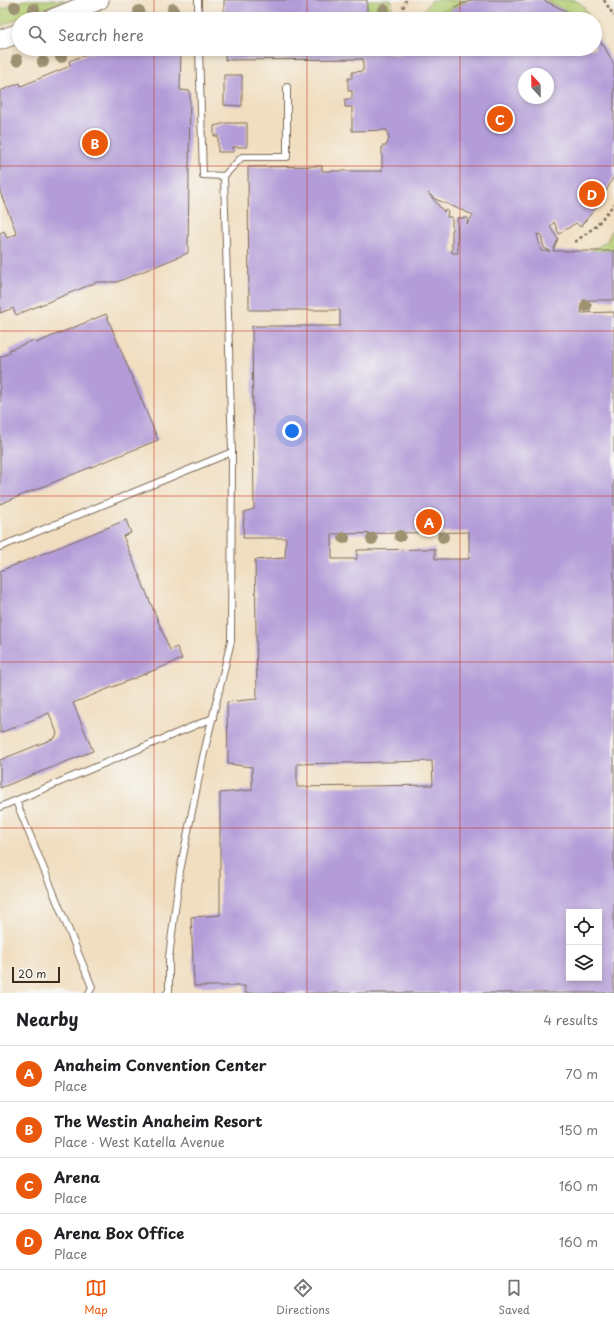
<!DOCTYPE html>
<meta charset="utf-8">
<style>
body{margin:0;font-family:"Playpen Sans",sans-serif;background:#f6f6f6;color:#202124}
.controls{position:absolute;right:12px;bottom:12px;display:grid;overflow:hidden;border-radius:0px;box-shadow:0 2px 6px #0003}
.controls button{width:36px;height:36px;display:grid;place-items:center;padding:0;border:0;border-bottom:1px solid #e0e0e0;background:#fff;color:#202124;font:20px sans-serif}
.compass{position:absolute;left:518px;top:68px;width:36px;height:36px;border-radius:50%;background:#fff;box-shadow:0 2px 6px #0003;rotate:338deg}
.scale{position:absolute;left:12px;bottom:10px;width:48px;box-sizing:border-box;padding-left:4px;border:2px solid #3b2a1e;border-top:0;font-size:11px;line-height:14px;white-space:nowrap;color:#3b2a1e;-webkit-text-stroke:3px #f6f6f2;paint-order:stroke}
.you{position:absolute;left:292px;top:431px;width:14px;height:14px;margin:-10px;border:3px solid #fff;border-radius:50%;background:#1a73e8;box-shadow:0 0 0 6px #1a73e833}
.badge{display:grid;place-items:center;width:26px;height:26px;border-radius:50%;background:#ea580c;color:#fff;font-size:13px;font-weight:700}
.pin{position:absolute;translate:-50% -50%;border:2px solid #fff;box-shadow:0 1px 4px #0006}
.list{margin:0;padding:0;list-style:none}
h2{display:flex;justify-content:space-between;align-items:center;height:52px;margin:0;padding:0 16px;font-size:17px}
h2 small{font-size:13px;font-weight:400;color:#757577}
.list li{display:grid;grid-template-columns:26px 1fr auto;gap:12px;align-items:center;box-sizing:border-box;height:56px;padding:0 16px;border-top:1px solid #e0e0e0}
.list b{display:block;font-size:15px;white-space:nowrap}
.list p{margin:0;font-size:13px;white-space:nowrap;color:#757577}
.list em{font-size:13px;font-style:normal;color:#757577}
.icon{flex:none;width:22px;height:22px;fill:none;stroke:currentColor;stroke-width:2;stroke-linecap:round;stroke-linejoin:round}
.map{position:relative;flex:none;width:614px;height:993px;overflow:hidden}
.search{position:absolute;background:#fff;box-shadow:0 2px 6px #0003;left:12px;right:12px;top:12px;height:44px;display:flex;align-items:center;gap:10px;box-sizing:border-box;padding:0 14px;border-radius:22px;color:#757577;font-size:15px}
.sheet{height:276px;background:#fff}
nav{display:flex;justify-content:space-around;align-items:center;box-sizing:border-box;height:56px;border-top:1px solid #e0e0e0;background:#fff;font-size:11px;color:#757577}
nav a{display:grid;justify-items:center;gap:2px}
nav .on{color:#ea580c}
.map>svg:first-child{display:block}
.green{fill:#b4cd73;stroke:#787c48}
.building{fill:#b39cd8;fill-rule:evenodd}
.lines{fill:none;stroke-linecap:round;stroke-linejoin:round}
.service-casing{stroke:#7b6957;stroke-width:8}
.primary-casing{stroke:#7b6957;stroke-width:21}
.path{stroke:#7b6957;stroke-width:2.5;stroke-dasharray:3 3;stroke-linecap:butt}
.service{stroke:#fff;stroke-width:6}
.primary{stroke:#fff;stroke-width:19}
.tree{fill:#9d9272}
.grid{fill:none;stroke:#c8321e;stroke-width:1;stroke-opacity:0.55}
</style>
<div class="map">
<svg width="614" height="993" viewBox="0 0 614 993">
<rect width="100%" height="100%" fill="#f6f6f2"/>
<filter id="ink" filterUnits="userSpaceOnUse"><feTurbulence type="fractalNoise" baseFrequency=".025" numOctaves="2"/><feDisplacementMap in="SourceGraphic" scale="8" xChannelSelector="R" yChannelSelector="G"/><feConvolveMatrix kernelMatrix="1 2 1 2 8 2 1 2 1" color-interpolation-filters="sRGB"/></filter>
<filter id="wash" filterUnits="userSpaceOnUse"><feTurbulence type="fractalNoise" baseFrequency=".012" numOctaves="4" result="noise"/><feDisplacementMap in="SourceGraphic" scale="16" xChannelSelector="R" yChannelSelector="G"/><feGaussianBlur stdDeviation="0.9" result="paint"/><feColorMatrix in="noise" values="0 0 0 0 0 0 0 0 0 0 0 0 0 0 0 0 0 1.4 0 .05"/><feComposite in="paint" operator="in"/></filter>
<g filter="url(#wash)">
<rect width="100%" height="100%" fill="#f1dec0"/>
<!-- green -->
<path class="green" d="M25 0H65L0 26V10Z
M367 0H392L391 19H367Z
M432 0H469L435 19H416Z
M543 0H576L584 7 590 19H577L568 12Z
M614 227V251H590L607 241Z"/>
<g id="blocks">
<!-- building -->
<path class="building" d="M224 0H367V19H224Z
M473 0H543L568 12 577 19H435L464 3Z
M595 35 604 46 614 65V176L600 203 580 227 576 223 559 234 554 222 550 227 558 239 553 251H614V300H583L581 313 614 312V993H245V986H194L191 917 220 915V793L252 790V767L228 764 227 702 257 699 255 560 285 558 286 538H243L244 512 254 509 252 326H340V310H249L248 167 322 166V171H382V146H386L389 139 387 130 352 131V107H345V99H352V91H348V78H352V72L363 71V59L225 60V49H370L400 55 404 49H595ZM524 74H548V98H524ZM428 193 435 199 473 215 467 224 468 218H457L458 253H452V217H447L448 211 445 210 444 212ZM537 234 541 235 544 248 550 251H541ZM469 532V559H435V549L357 550V559H332V534ZM432 761 433 785 297 787V764ZM569 912H599V978H569Z
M107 49H181L180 90 190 91 188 253 117 282H97L16 315 13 308 0 313V233L4 231 7 238 17 234 0 192V91L20 83 21 86 70 66 69 61 95 51 97 53Z
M224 75H242V106L224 105Z
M226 123H247V147H233L234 152H218V136H214V126Z
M106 314 158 440 0 504V357L10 353 9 350 34 340 36 343Z
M126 520 131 533 123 536 170 650 177 647 182 659 73 703 93 751 0 788V760L55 738 57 733 49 713 0 733V571Z"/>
</g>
</g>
<g filter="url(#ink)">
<use href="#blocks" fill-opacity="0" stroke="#7b6957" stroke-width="1"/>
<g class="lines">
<!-- service casing -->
<g class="service-casing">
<path id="service" d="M198 19V0
M199 49 203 175 224 176
M0 547 232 452
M16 801 92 987 89 993
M0 807 213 718
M167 993 169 992V957L180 871 203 757 231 641 232 452 224 176 242 157H287V87"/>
</g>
<!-- primary casing -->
<g class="primary-casing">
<path id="primary" d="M52 19 99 0
M0 40 19 33"/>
</g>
<!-- path -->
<path class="path" d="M604 0 614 16
M399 19 406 0
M387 52 389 49
M575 242 596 226 614 204"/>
<!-- service -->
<use href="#service" class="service"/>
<!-- primary -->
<use href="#primary" class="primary"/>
</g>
<!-- trees -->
<g class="tree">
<circle cx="15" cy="7" r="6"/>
<circle cx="34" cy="9" r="6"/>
<circle cx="173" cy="9" r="6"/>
<circle cx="384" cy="10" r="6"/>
<circle cx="139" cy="11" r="6"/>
<circle cx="61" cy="57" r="6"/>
<circle cx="17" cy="60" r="6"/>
<circle cx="43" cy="62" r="6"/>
<circle cx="586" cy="306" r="6"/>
<circle cx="400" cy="536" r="6"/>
<circle cx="443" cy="537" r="6"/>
<circle cx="344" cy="538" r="6"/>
<circle cx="372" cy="539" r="6"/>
</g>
</g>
<!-- grid -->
<path class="grid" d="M154 0V19M307 0V19M460 0V19M154 49V993M307 49V993M460 49V993M0 166H614M0 331H614M0 496H614M0 662H614M0 828H614"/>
</svg>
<div class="controls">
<button><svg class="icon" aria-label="locate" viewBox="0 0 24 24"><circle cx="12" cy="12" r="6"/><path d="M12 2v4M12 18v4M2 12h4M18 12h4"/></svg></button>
<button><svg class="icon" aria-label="layers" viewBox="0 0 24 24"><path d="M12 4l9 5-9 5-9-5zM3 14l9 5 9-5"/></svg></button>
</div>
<svg class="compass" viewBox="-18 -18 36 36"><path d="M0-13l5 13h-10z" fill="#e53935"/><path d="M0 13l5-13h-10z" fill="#757577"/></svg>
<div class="scale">20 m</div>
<div class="you"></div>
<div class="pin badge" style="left:429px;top:522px">A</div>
<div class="pin badge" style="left:95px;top:143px">B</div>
<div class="pin badge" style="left:500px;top:119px">C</div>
<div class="pin badge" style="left:592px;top:194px">D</div>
<div class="search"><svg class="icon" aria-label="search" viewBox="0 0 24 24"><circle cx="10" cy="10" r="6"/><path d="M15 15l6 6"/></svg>Search here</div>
</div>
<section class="sheet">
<h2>Nearby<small>4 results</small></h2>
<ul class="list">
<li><span class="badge">A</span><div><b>Anaheim Convention Center</b><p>Place</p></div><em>70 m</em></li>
<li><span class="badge">B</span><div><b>The Westin Anaheim Resort</b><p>Place · West Katella Avenue</p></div><em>150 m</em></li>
<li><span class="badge">C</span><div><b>Arena</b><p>Place</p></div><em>160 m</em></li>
<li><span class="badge">D</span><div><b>Arena Box Office</b><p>Place</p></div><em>160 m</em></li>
</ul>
</section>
<nav>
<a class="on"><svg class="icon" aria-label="map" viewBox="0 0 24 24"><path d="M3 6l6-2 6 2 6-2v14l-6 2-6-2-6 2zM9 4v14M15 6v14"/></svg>Map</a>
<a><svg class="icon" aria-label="directions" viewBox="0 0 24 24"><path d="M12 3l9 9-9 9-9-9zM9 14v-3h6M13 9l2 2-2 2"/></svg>Directions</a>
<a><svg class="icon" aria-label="saved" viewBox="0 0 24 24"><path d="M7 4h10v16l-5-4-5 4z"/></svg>Saved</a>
</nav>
